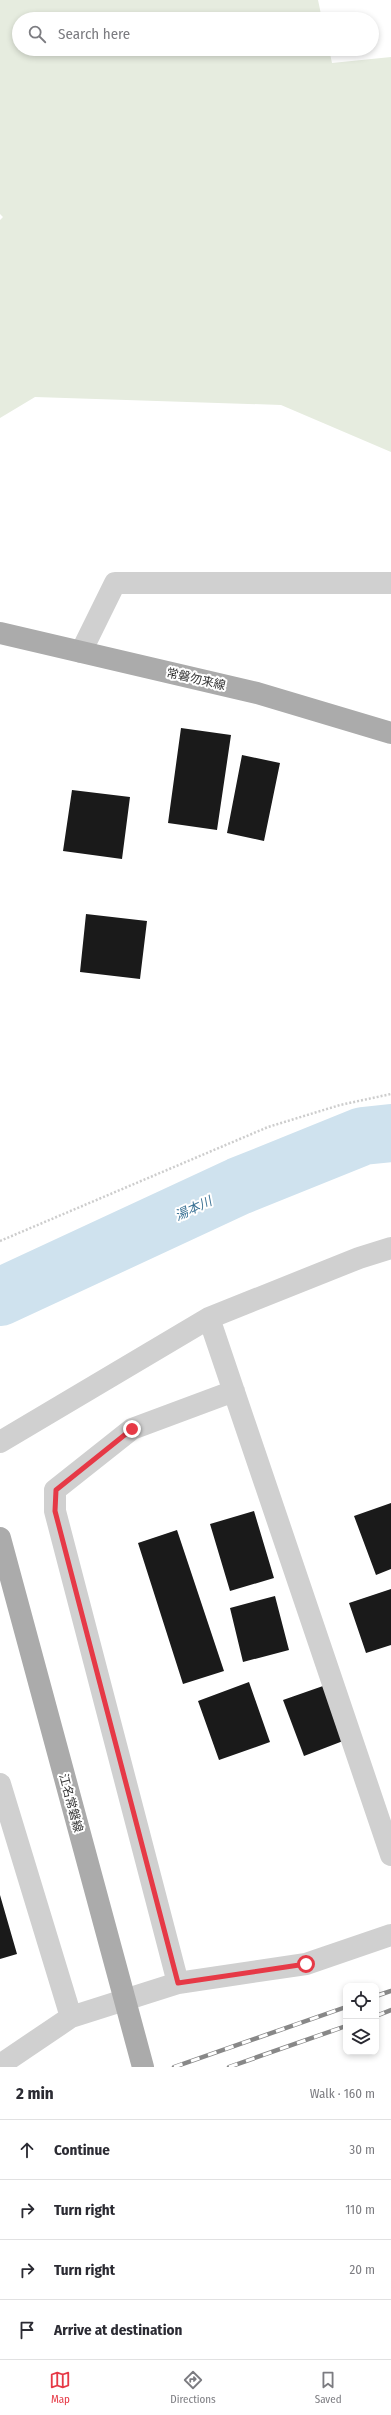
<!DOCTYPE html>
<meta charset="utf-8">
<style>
body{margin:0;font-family:"Fira Sans Condensed","Noto Sans JP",sans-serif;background:#f2f2f3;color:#2b2b33}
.controls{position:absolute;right:12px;bottom:12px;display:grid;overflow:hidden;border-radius:8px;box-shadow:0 2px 6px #0003}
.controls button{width:36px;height:36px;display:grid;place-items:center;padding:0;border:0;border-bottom:1px solid #e1e1e2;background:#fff;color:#2b2b33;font:20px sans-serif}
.stop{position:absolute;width:12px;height:12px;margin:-9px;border:3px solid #e63946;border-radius:50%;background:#fff}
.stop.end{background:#e63946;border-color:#fff;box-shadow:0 1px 4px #0008}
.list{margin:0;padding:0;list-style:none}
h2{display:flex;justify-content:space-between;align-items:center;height:52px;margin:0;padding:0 16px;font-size:17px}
h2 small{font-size:13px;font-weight:400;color:#7c7c81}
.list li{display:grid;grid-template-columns:26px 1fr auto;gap:12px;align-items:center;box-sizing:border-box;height:60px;padding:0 16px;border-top:1px solid #e1e1e2}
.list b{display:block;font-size:15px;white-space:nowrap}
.list em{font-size:13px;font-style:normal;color:#7c7c81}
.icon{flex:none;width:22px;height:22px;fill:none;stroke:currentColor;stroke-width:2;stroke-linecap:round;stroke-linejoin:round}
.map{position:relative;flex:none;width:391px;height:2067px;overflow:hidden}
.search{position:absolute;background:#fff;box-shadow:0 2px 6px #0003;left:12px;right:12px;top:12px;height:44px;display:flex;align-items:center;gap:10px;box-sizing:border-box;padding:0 14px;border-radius:22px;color:#7c7c81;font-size:15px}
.sheet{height:292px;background:#fff}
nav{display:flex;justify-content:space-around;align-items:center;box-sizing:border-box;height:56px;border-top:1px solid #e1e1e2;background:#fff;font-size:11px;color:#7c7c81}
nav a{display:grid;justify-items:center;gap:2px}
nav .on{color:#e63946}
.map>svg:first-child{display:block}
.green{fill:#e6ecdf}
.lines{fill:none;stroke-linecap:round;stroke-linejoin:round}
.river{stroke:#cfe2ee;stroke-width:58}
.building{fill:#1a1a1a}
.path{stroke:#cdcdcd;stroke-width:2.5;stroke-dasharray:2 2;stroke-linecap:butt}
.minor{stroke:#d0d0d0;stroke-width:22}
.major{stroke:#ababab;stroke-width:22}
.rail-casing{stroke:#888;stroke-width:4.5}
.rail{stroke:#fff;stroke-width:3;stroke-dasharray:9;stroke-linecap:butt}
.route{stroke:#e63946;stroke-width:5}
.labels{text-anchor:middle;stroke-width:4;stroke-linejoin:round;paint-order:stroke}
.street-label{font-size:12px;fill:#333;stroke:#fff}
.water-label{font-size:13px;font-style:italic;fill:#3f7597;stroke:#fff}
</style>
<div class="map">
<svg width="391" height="2067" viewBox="0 0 391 2067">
<rect width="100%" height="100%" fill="#fff"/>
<!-- green -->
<path class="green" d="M0 0H318L322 19H19V49H329L332 63 391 57V452L281 405 35 397 0 418V220L3 217 0 214Z"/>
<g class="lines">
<!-- river -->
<path class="river" d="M0 1297 239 1186 363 1136 391 1133"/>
</g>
<!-- building -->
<path class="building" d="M181 728 231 735 217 830 168 823Z
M242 755 280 763 264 841 227 833Z
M72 790 130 797 122 859 63 851Z
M86 914 147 921 140 979 80 972Z
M391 1503V1569L376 1575 354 1516Z
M254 1511 274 1578 230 1591 210 1524Z
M177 1530 224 1671 183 1684 138 1543Z
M391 1589V1645L366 1653 349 1603Z
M275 1596 289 1650 243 1662 230 1608Z
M249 1682 270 1742 219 1760 198 1701Z
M323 1686 343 1741 304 1756 283 1700Z
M0 1895 17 1954 0 1959Z"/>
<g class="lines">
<!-- path -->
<path class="path" d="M0 1241 268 1127 340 1105 391 1094"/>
<!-- minor -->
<path class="minor" d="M81 652 115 583H391
M209 1318 391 1855
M0 1442 209 1318 359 1258 391 1248
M0 1784 71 2017 0 2065
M178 1983 55 1511V1490L132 1429 234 1391
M71 2017 178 1983 306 1964 391 1935"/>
<!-- major -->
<path class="major" d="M0 633 257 693 391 733
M0 1538 143 2067"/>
<!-- rail casing -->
<g class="rail-casing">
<path id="rail" d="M376 1996 391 1991
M376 2016 391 2010
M174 2067 346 2007
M229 2067 346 2026"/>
</g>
<!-- rail -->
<use href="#rail" class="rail"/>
</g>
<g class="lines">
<!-- route -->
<path class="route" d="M132 1429 56 1490 55 1511 178 1983 306 1964"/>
</g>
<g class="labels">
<!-- street labels -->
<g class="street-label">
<text transform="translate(196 679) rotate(13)" y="4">常磐勿来線</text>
<text transform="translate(71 1803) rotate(75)" y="4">江名常磐線</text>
</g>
<!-- water labels -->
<g class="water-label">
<text transform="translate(193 1208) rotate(-25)" y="5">湯本川</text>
</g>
</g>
</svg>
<div class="controls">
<button><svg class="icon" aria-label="locate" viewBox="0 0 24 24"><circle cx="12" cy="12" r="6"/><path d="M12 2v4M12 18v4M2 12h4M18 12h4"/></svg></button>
<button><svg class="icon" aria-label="layers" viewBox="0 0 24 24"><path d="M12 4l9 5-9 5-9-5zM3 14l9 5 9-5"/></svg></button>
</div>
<div class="stop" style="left:306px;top:1964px"></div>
<div class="stop end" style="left:132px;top:1429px"></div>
<div class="search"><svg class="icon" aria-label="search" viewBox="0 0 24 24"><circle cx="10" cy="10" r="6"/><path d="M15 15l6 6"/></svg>Search here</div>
</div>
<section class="sheet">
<h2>2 min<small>Walk · 160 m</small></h2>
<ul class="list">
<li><svg class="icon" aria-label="ahead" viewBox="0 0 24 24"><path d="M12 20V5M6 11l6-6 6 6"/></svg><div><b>Continue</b></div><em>30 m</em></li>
<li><svg class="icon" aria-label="right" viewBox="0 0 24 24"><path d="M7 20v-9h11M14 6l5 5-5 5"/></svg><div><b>Turn right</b></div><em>110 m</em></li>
<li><svg class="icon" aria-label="right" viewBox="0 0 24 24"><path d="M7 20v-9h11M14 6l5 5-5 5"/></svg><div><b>Turn right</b></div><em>20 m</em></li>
<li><svg class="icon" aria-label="arrive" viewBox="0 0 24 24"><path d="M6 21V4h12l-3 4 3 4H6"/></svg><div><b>Arrive at destination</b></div></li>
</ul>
</section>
<nav>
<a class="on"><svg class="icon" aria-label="map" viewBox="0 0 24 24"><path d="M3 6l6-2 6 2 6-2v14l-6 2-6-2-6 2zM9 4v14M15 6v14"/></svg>Map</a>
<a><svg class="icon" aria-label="directions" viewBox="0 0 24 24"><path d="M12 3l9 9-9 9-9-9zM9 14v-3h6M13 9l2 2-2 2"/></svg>Directions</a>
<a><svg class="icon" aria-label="saved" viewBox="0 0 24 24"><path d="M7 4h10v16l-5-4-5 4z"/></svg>Saved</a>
</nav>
